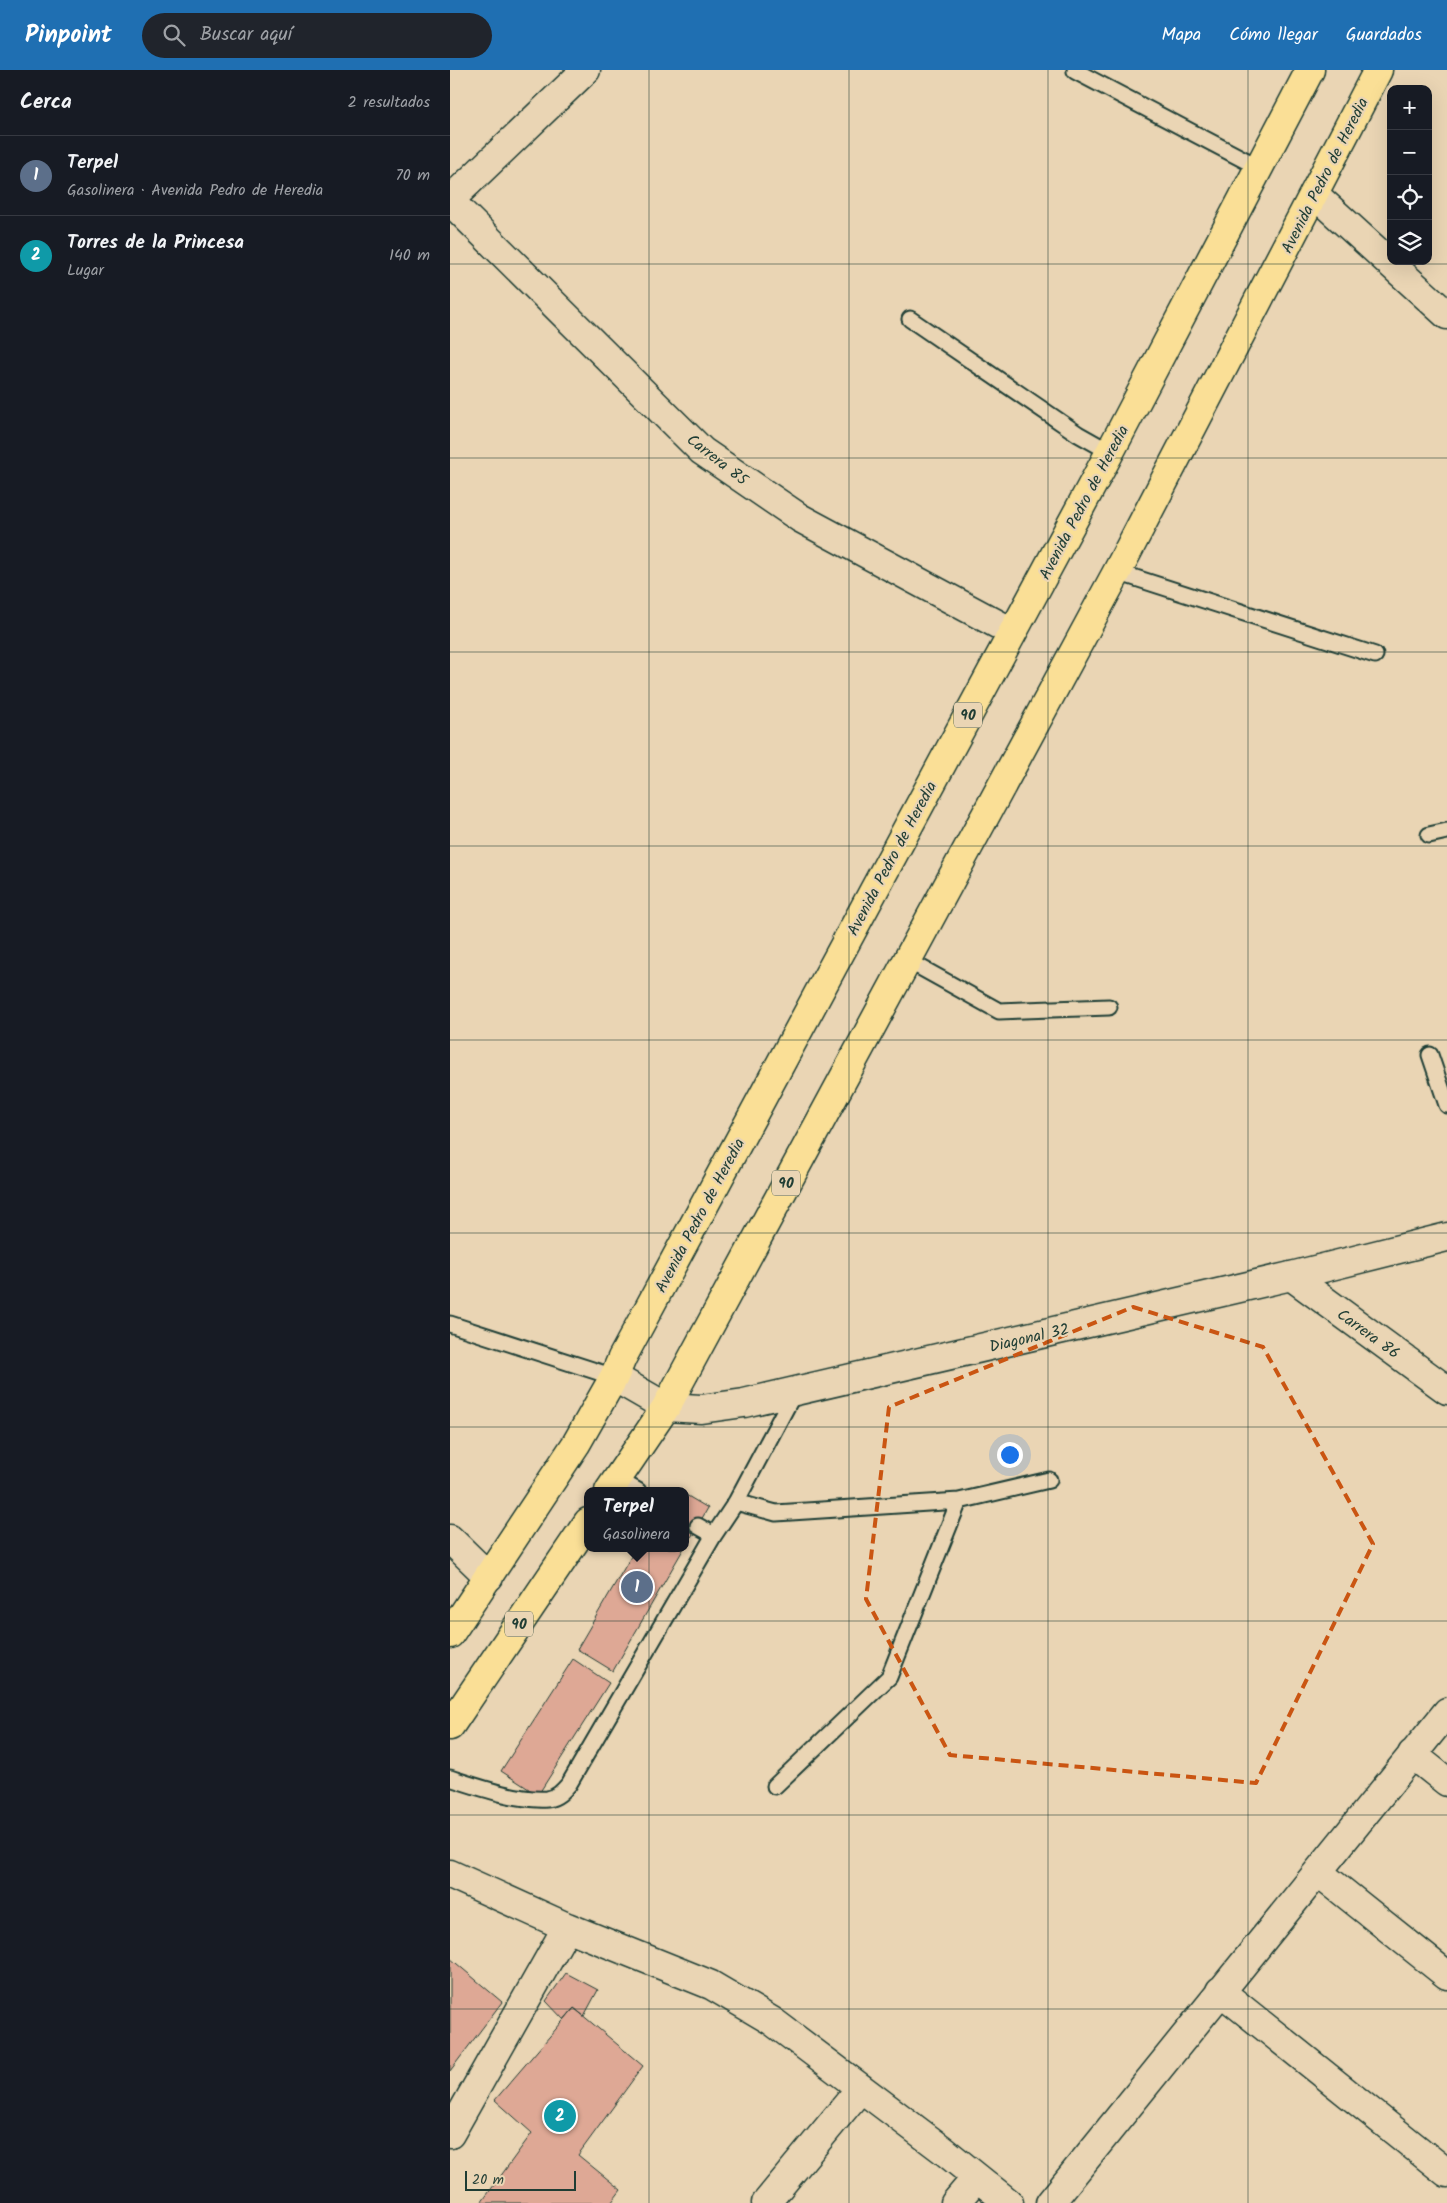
<!DOCTYPE html>
<html lang="es">
<meta charset="utf-8">
<style>
body{margin:0;font-family:Kalam,sans-serif;background:#20242c;color:#f1f3f6}
.controls{position:absolute;right:15px;top:15px;display:grid;overflow:hidden;border-radius:10px;box-shadow:0 5px 20px #0002}
.controls button{width:45px;height:45px;display:grid;place-items:center;padding:0;border:0;border-bottom:1px solid #363941;background:#171b24;color:#f1f3f6;font:25px sans-serif}
.scale{position:absolute;left:15px;bottom:12px;width:111px;box-sizing:border-box;padding-left:5px;border:2px solid #1f3d34;border-top:0;font-size:14px;line-height:18px;white-space:nowrap;color:#1f3d34;-webkit-text-stroke:4px #ead5b4;paint-order:stroke}
.you{position:absolute;left:559px;top:1384px;width:18px;height:18px;margin:-12px;border:4px solid #fff;border-radius:50%;background:#1a73e8;box-shadow:0 0 0 8px #1a73e833}
.badge{display:grid;place-items:center;width:32px;height:32px;border-radius:50%;background:#1f6fb2;color:#fff;font-size:16px;font-weight:700}
.pin{position:absolute;translate:-50% -50%;border:2px solid #fff;box-shadow:0 1px 5px #0006}
.popup{position:absolute;left:134px;top:1417px;width:105px;height:65px;box-sizing:border-box;display:grid;place-content:center;border-radius:10px;background:#171b24;filter:drop-shadow(0 1px 4px #0005);font-size:16px;white-space:nowrap;color:#9ea1a6}
.popup b{font-size:19px;color:#f1f3f6}
.popup::after{content:'';position:absolute;left:50%;top:100%;margin-left:-10px;border:10px solid transparent;border-top-color:#171b24}
.list{margin:0;padding:0;list-style:none}
h2{display:flex;justify-content:space-between;align-items:center;height:65px;margin:0;padding:0 20px;font-size:21px}
h2 small{font-size:16px;font-weight:400;color:#9ea1a6}
.list li{display:grid;grid-template-columns:32px 1fr auto;gap:15px;align-items:center;box-sizing:border-box;height:80px;padding:0 20px;border-top:1px solid #363941}
.list b{display:block;font-size:19px;white-space:nowrap}
.list p{margin:0;font-size:16px;white-space:nowrap;color:#9ea1a6}
.list em{font-size:16px;font-style:normal;color:#9ea1a6}
.icon{flex:none;width:28px;height:28px;fill:none;stroke:currentColor;stroke-width:2;stroke-linecap:round;stroke-linejoin:round}
.map{position:relative;flex:none;width:997px;height:2133px;overflow:hidden}
header{display:flex;align-items:center;gap:30px;box-sizing:border-box;height:70px;padding:0 25px;background:#1f6fb2;color:#fff}
header strong{font-size:24px}
nav{display:flex;gap:28px;margin-inline-start:auto;font-size:18px}
.search{width:350px;height:45px;background:#20242c;display:flex;align-items:center;gap:12px;box-sizing:border-box;padding:0 18px;border-radius:28px;color:#9ea1a6;font-size:19px}
main{display:flex}
aside{flex:1;background:#171b24}
.map>svg:first-child{display:block}
.building{fill:#dea895;stroke:#1f3d34}
.lines{fill:none;stroke-linecap:round;stroke-linejoin:round}
.service-casing{stroke:#1f3d34;stroke-width:19}
.minor-casing{stroke:#1f3d34;stroke-width:31}
.tertiary-casing{stroke:#1f3d34;stroke-width:31}
.trunk-casing{stroke:#1f3d34;stroke-width:31}
.service{stroke:#ead5b4;stroke-width:15}
.minor{stroke:#ead5b4;stroke-width:28}
.tertiary{stroke:#ead5b4;stroke-width:28}
.trunk{stroke:#fadf96;stroke-width:28}
.marked{fill:none;stroke:#ca5512;stroke-width:4;stroke-dasharray:10 6;stroke-linejoin:round}
.grid{fill:none;stroke:#1f3d34;stroke-width:1;stroke-opacity:0.55}
.labels{text-anchor:middle;stroke-width:4.5;stroke-linejoin:round;paint-order:stroke}
.shield{fill:#ead5b4;stroke:#5c6b5a;stroke-width:1}
.shield-label{font-size:15px;font-weight:bold;fill:#1f3d34}
.street-label{font-size:16px;fill:#1f3d34;stroke:#ead5b4}
</style>
<header>
<strong>Pinpoint</strong>
<div class="search"><svg class="icon" aria-label="search" viewBox="0 0 24 24"><circle cx="10" cy="10" r="6"/><path d="M15 15l6 6"/></svg>Buscar aquí</div>
<nav><a>Mapa</a><a>Cómo llegar</a><a>Guardados</a></nav>
</header>
<main>
<aside>
<h2>Cerca<small>2 resultados</small></h2>
<ul class="list">
<li><span class="badge" style="background:#5c6f8a">1</span><div><b>Terpel</b><p>Gasolinera · Avenida Pedro de Heredia</p></div><em>70 m</em></li>
<li><span class="badge" style="background:#0f9aa8">2</span><div><b>Torres de la Princesa</b><p>Lugar</p></div><em>140 m</em></li>
</ul>
</aside>
<div class="map">
<svg width="997" height="2133" viewBox="0 0 997 2133">
<rect width="100%" height="100%" fill="#ead5b4"/>
<filter id="ink" filterUnits="userSpaceOnUse"><feTurbulence type="fractalNoise" baseFrequency=".02" numOctaves="2"/><feDisplacementMap in="SourceGraphic" scale="10" xChannelSelector="R" yChannelSelector="G"/><feConvolveMatrix kernelMatrix="1 2 1 2 8 2 1 2 1" color-interpolation-filters="sRGB"/></filter>
<g filter="url(#ink)">
<!-- building -->
<path class="building" d="M236 1425 258 1438 236 1476Z
M186 1478H234L163 1601 127 1579Z
M123 1589 159 1613 88 1725 51 1701Z
M0 1888 52 1932 0 2001Z
M116 1903 148 1920 134 1946 124 1938 114 1950 96 1931Z
M124 1938 193 1996 128 2085 171 2120 161 2133H31L82 2063 45 2030Z"/>
<g class="lines">
<!-- service casing -->
<g class="service-casing">
<path id="service" d="M625 1 810 98
M460 249 628 364 660 382
M667 502 925 585
M979 765 997 761
M457 890 549 941 659 937
M980 985 997 1035
M0 1254 164 1307
M167 1409 188 1421
M286 1432 326 1443 509 1431 599 1410
M248 1456 264 1465
M0 1708C28 1717 68 1731 97 1729 107 1728 113 1721 119 1714L264 1465 286 1432 345 1321
M325 1716 439 1607 509 1431"/>
</g>
<!-- minor casing -->
<g class="minor-casing">
<path id="minor" d="M864 124 997 245
M0 130 136 0
M0 131 252 381 350 448 562 562
M841 1206 997 1320
M0 1469 39 1507
M962 1684 997 1712
M868 1802 997 1905
M0 1804 117 1857 261 1915 322 1951 493 2080 559 2133
M770 1921 997 2103
M0 2064 117 1857
M316 2133 411 2018
M505 2133 526 2108
M600 2133 997 1642"/>
</g>
<!-- tertiary casing -->
<g class="tertiary-casing">
<path id="tertiary" d="M164 1307 216 1337 251 1339 294 1333 841 1206 997 1167"/>
</g>
<!-- trunk casing -->
<g class="trunk-casing">
<path id="trunk" d="M159 1421 216 1337 667 502 928 0
M0 1564 126 1374 164 1307 172 1288 660 382 860 0
M0 1656 138 1452"/>
</g>
<!-- service -->
<use href="#service" class="service"/>
<!-- minor -->
<use href="#minor" class="minor"/>
<!-- tertiary -->
<use href="#tertiary" class="tertiary"/>
<!-- trunk -->
<use href="#trunk" class="trunk"/>
</g>
</g>
<!-- marked area -->
<path class="marked" d="M683 1237 813 1277 923 1474 806 1713 500 1685 416 1529 439 1337Z"/>
<!-- grid -->
<path class="grid" d="M199 0V2133M399 0V2133M598 0V2133M798 0V2133M0 194H997M0 388H997M0 582H997M0 776H997M0 970H997M0 1163H997M0 1357H997M0 1551H997M0 1745H997M0 1939H997"/>
<g class="labels">
<!-- shield labels -->
<g class="shield">
<rect x="504" y="632.5" width="28" height="25" rx="4"/>
<rect x="322" y="1100.5" width="28" height="25" rx="4"/>
<rect x="55" y="1541.5" width="28" height="25" rx="4"/>
</g>
<g class="shield-label">
<text x="518" y="650">90</text>
<text x="336" y="1118">90</text>
<text x="69" y="1559">90</text>
</g>
<!-- street labels -->
<g class="street-label">
<text transform="translate(874 105) rotate(-63)" y="6">Avenida Pedro de Heredia</text>
<text transform="translate(268 389) rotate(38)" y="6">Carrera 85</text>
<text transform="translate(633 432) rotate(-62)" y="6">Avenida Pedro de Heredia</text>
<text transform="translate(441 788) rotate(-62)" y="6">Avenida Pedro de Heredia</text>
<text transform="translate(249 1145) rotate(-62)" y="6">Avenida Pedro de Heredia</text>
<text transform="translate(919 1263) rotate(36)" y="6">Carrera 86</text>
<text transform="translate(579 1267) rotate(-13)" y="6">Diagonal 32</text>
</g>
</g>
</svg>
<div class="controls">
<button>+</button>
<button>−</button>
<button><svg class="icon" aria-label="locate" viewBox="0 0 24 24"><circle cx="12" cy="12" r="6"/><path d="M12 2v4M12 18v4M2 12h4M18 12h4"/></svg></button>
<button><svg class="icon" aria-label="layers" viewBox="0 0 24 24"><path d="M12 4l9 5-9 5-9-5zM3 14l9 5 9-5"/></svg></button>
</div>
<div class="scale">20 m</div>
<div class="you"></div>
<div class="pin badge" style="left:187px;top:1517px;background:#5c6f8a">1</div>
<div class="popup"><b>Terpel</b>Gasolinera</div>
<div class="pin badge" style="left:110px;top:2046px;background:#0f9aa8">2</div>
</div>
</main>
